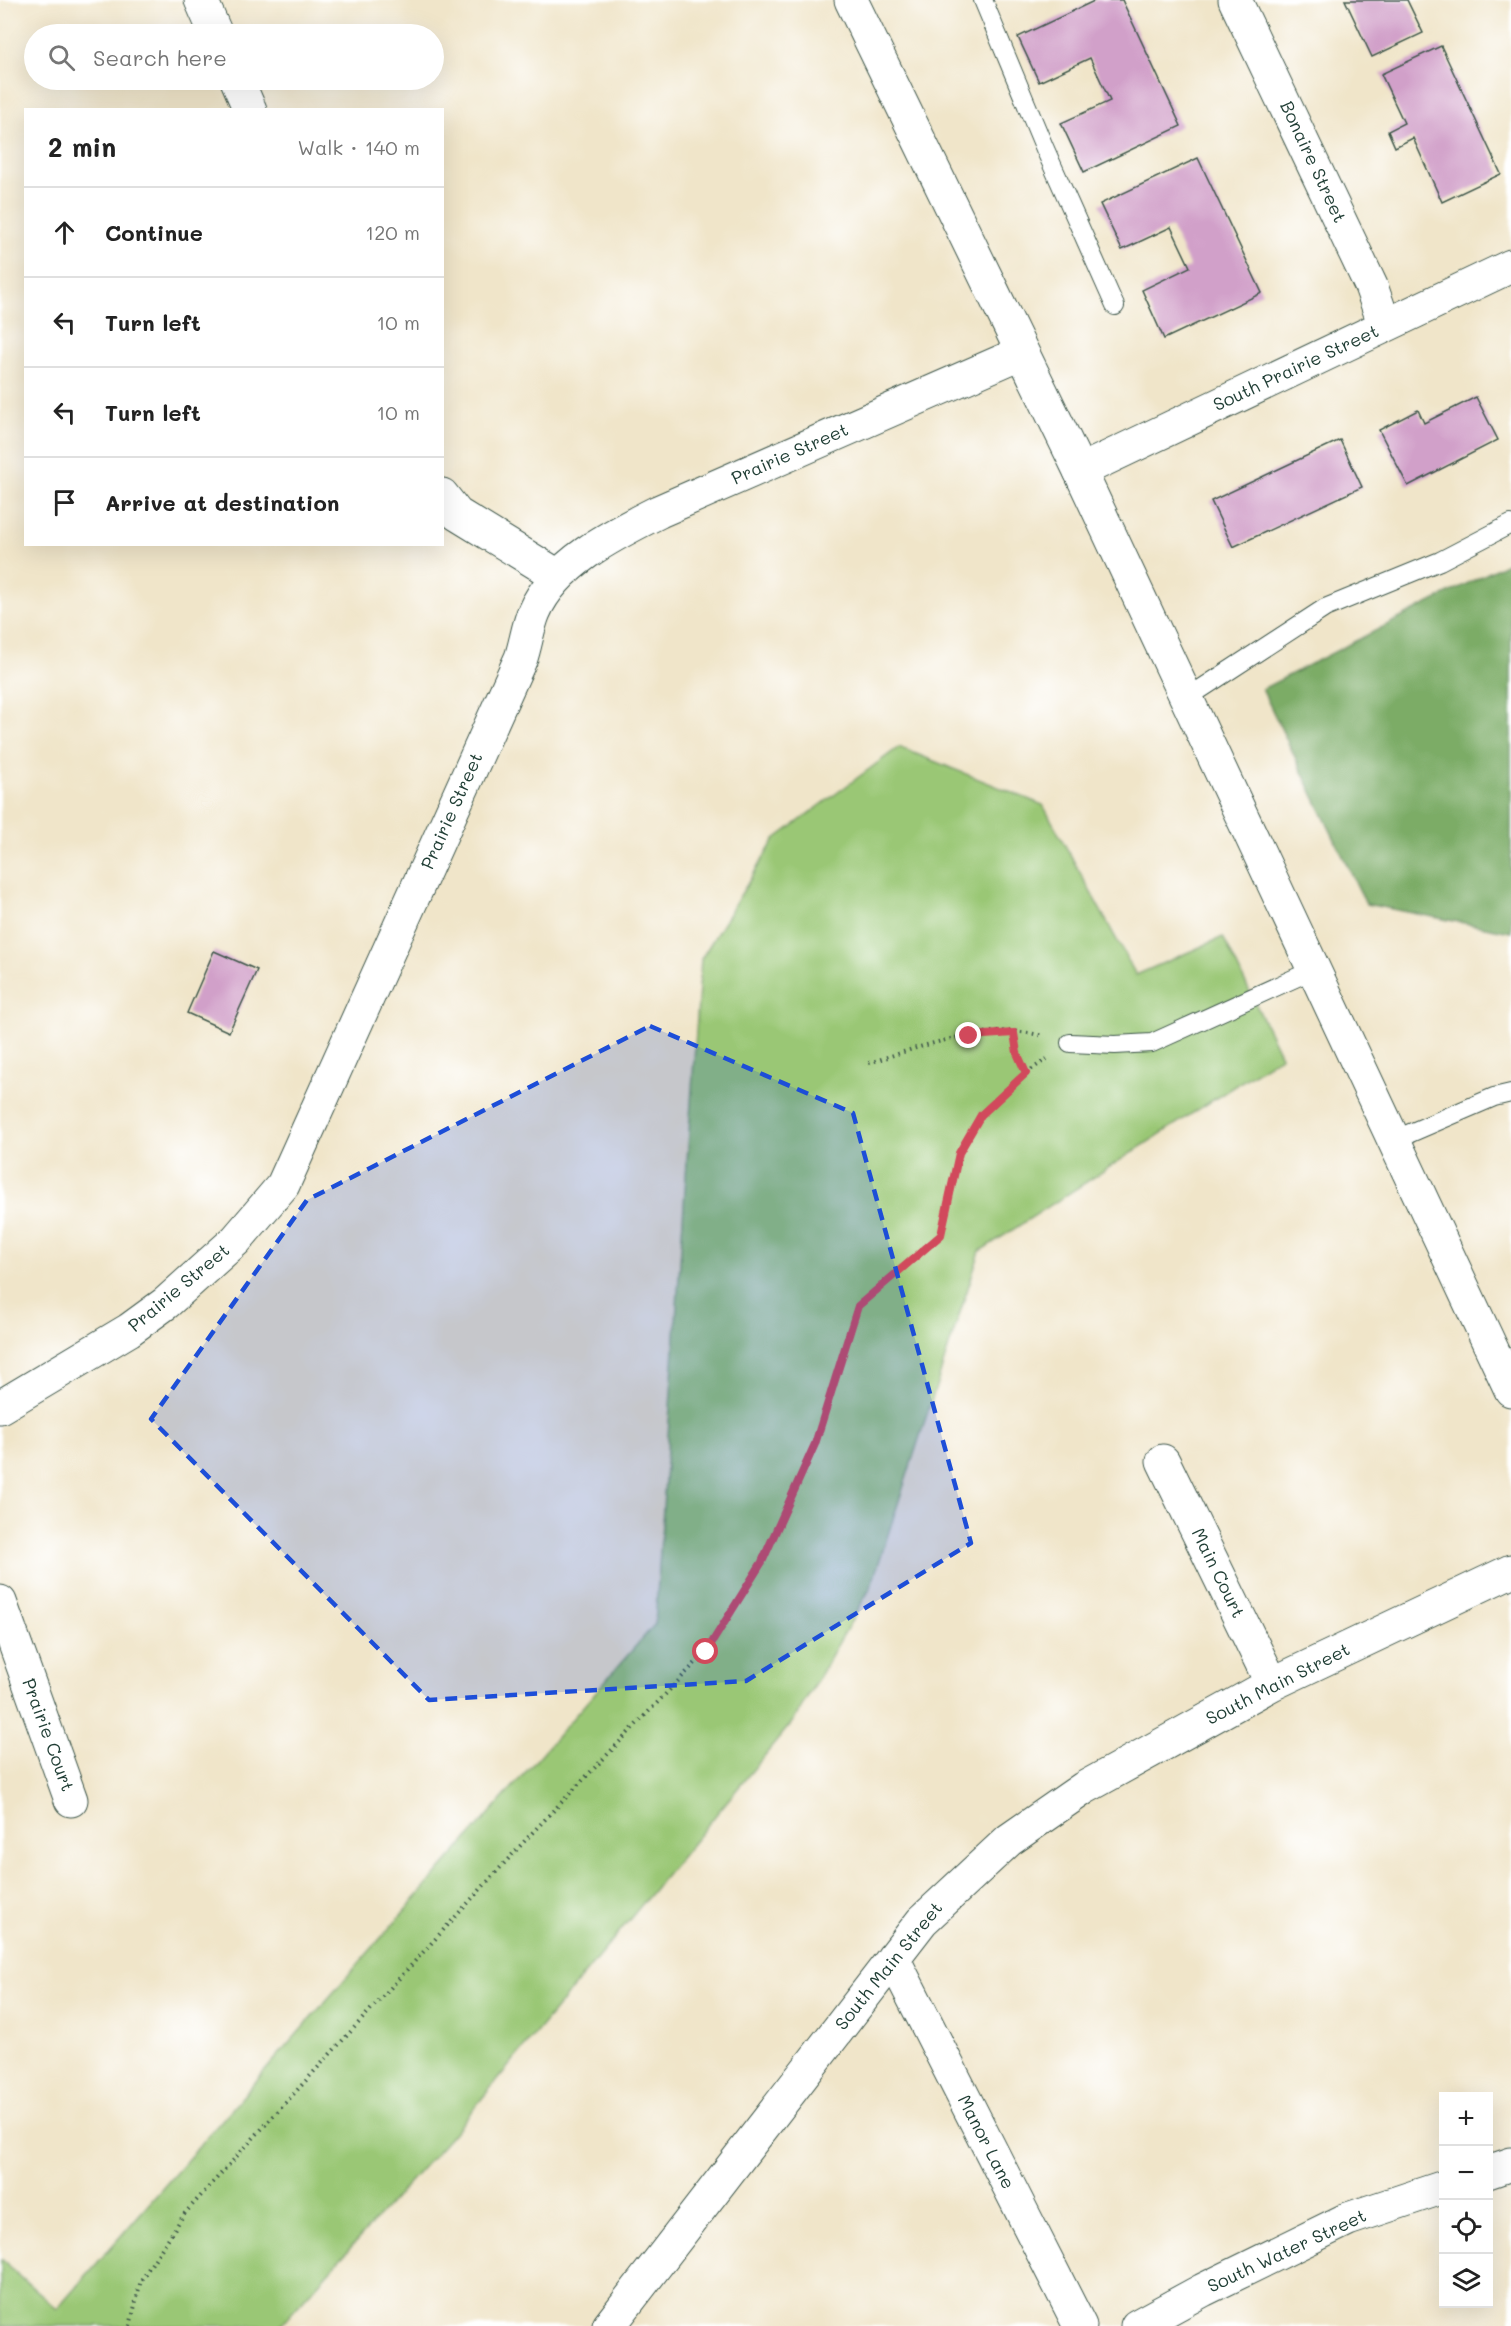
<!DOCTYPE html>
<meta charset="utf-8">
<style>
body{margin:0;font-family:Mali,sans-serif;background:#f6f6f6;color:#222}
.controls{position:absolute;right:18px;bottom:18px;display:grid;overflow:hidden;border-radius:0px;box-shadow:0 6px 24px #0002}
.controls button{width:54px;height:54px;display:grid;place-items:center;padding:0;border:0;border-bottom:2px solid #e0e0e0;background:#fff;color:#222;font:30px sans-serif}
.stop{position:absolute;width:18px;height:18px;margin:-14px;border:4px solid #d1495b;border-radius:50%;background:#fff}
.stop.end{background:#d1495b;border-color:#fff;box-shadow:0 2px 6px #0008}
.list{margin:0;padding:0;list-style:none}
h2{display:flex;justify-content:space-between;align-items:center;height:78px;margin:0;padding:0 24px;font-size:26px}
h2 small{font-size:20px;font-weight:400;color:#767676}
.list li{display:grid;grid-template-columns:39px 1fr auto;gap:18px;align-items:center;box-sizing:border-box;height:90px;padding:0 24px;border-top:2px solid #e0e0e0}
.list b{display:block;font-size:22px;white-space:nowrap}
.list em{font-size:20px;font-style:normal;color:#767676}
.icon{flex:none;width:33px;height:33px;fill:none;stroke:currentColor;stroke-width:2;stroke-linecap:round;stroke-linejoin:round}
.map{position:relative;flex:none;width:1511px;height:2326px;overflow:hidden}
.search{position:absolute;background:#fff;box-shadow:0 6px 24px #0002;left:24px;top:24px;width:420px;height:66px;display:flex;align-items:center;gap:15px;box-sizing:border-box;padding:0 21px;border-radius:33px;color:#767676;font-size:22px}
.panel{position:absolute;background:#fff;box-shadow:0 6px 24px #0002;left:24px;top:108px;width:420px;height:438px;border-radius:0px}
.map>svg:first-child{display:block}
.green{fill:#9ac774;stroke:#5c8254;stroke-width:1.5}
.forest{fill:#7bac66;stroke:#4d744d;stroke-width:1.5}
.building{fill:#d1a0c9}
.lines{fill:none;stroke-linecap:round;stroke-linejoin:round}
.lane-casing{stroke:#3e564a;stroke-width:20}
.street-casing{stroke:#3e564a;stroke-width:35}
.highway-casing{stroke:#3e564a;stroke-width:35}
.path{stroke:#3e564a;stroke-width:4;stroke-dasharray:1.5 4.5;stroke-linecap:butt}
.lane{stroke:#fff;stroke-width:18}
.street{stroke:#fff;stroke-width:33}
.highway{stroke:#fff;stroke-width:33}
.route{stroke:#d1495b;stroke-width:8}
.marked{fill:#1d4ed8;fill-opacity:0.2;stroke:#1d4ed8;stroke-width:4.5;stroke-dasharray:12 8;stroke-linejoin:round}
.labels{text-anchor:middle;stroke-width:4.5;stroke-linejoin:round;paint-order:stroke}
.street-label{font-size:18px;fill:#1f3d34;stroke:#fff}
</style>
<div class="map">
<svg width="1511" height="2326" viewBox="0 0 1511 2326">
<rect width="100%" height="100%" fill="#fff"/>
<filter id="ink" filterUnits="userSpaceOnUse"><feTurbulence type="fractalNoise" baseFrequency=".0167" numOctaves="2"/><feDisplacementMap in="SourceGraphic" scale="12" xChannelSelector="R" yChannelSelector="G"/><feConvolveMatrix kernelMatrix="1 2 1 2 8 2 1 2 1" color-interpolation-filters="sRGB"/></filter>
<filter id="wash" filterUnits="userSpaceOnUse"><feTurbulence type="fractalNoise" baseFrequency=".008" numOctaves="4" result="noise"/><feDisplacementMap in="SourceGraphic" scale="24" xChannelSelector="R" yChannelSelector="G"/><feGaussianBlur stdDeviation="1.35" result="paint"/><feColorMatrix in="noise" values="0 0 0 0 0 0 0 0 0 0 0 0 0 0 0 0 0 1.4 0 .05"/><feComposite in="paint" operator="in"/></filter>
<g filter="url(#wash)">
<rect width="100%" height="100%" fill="#f0e5c9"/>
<!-- green -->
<path class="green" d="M899 747 1043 805 1136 975 1223 937 1281 1056 980 1251 871 1587 794 1720 451 2136 280 2326H0V2259L57 2309 655 1624 701 959 775 839Z"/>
<!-- forest -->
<path class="forest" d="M1511 561V932L1366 904 1262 689Z"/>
<g id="blocks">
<!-- building -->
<path class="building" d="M1096 0H1122L1181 126 1084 172 1061 123 1110 101 1090 58 1039 82 1018 37Z
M1345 0H1407L1423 33 1372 57Z
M1441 46 1501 174 1442 202 1413 138 1395 147 1388 131 1404 123 1381 74Z
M1198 158 1262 293 1164 339 1142 290 1190 267 1171 227 1122 250 1100 204Z
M1476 397 1498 440 1408 486 1379 430 1418 410 1424 423Z
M1340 440 1362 487 1233 547 1211 501Z
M214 951 257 970 229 1032 187 1013Z"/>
</g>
</g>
<g filter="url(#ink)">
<use href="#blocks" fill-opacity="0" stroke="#3e564a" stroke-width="1.5"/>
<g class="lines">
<!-- lane casing -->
<g class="lane-casing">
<path id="lane" d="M983 0 1045 149 1115 306
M1187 698 1325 608 1440 561 1511 524
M1070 1043 1115 1045 1152 1043 1315 969
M1394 1140 1494 1097 1511 1093"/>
</g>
<!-- street casing -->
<g class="street-casing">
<path id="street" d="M201 0 216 34
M1235 0 1371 286 1385 326
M237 80 250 110
M1080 471 1511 266
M442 495 457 514 558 576
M0 1407 129 1330 166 1303 236 1240 283 1185 521 658C526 643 528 626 534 612 555 563 614 534 660 511L1021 353
M1163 1461 1272 1684
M0 1602 71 1800
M893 1958 1080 2326
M1488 2172 1511 2164
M609 2326 922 1921 1009 1840 1084 1788 1272 1684 1511 1571
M1137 2326 1203 2290 1348 2219 1444 2187"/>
</g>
<!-- highway casing -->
<g class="highway-casing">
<path id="highway" d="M851 0 1080 471 1511 1390"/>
</g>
<!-- path -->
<path class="path" d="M1014 1033 1017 1053 1026 1073
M869 1063C919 1047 990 1021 1043 1036
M130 2326 141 2280 185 2213 531 1834 706 1652 762 1562 815 1444 858 1306 941 1235 959 1153 981 1115 1026 1073 1047 1059"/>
<!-- lane -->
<use href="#lane" class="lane"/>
<!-- street -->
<use href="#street" class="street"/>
<!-- highway -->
<use href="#highway" class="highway"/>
</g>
</g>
<g class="lines" filter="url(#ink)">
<!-- route -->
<path class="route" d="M706 1652 762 1562 815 1444 858 1306 941 1235 959 1153 981 1115 1026 1073 1017 1053 1014 1033 969 1036"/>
</g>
<!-- marked area -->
<path class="marked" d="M650 1026 853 1113 971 1543 746 1681 429 1700 151 1419 307 1200Z"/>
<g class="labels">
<!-- street labels -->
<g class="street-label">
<text transform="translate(1313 162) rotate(65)" y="6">Bonaire Street</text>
<text transform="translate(1296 368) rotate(-25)" y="6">South Prairie Street</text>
<text transform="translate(790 454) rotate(-24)" y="6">Prairie Street</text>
<text transform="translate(452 811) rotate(-66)" y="6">Prairie Street</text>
<text transform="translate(179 1288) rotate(-40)" y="6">Prairie Street</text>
<text transform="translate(1218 1573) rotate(64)" y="6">Main Court</text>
<text transform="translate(1278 1684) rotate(-27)" y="6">South Main Street</text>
<text transform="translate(48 1735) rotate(70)" y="6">Prairie Court</text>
<text transform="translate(889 1966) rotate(-51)" y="6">South Main Street</text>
<text transform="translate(986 2142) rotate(63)" y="6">Manor Lane</text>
<text transform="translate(1287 2251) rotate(-25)" y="6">South Water Street</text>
</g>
</g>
</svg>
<div class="controls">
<button>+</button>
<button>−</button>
<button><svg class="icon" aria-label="locate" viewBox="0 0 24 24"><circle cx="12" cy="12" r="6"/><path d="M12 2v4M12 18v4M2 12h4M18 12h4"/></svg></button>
<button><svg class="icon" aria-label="layers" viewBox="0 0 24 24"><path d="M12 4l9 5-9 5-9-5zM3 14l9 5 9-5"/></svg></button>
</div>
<div class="stop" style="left:706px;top:1652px"></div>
<div class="stop end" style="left:969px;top:1036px"></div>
<div class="search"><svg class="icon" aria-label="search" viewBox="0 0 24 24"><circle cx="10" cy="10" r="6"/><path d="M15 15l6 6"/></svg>Search here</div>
<section class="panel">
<h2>2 min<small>Walk · 140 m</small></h2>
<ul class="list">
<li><svg class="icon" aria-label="ahead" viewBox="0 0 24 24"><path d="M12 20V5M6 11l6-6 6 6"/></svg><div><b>Continue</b></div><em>120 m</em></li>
<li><svg class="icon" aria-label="left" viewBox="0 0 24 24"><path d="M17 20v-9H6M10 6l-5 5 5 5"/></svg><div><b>Turn left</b></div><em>10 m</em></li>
<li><svg class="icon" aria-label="left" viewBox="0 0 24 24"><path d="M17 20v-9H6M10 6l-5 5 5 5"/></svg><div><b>Turn left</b></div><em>10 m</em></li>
<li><svg class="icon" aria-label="arrive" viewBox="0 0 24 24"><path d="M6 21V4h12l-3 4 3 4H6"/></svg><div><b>Arrive at destination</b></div></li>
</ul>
</section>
</div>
